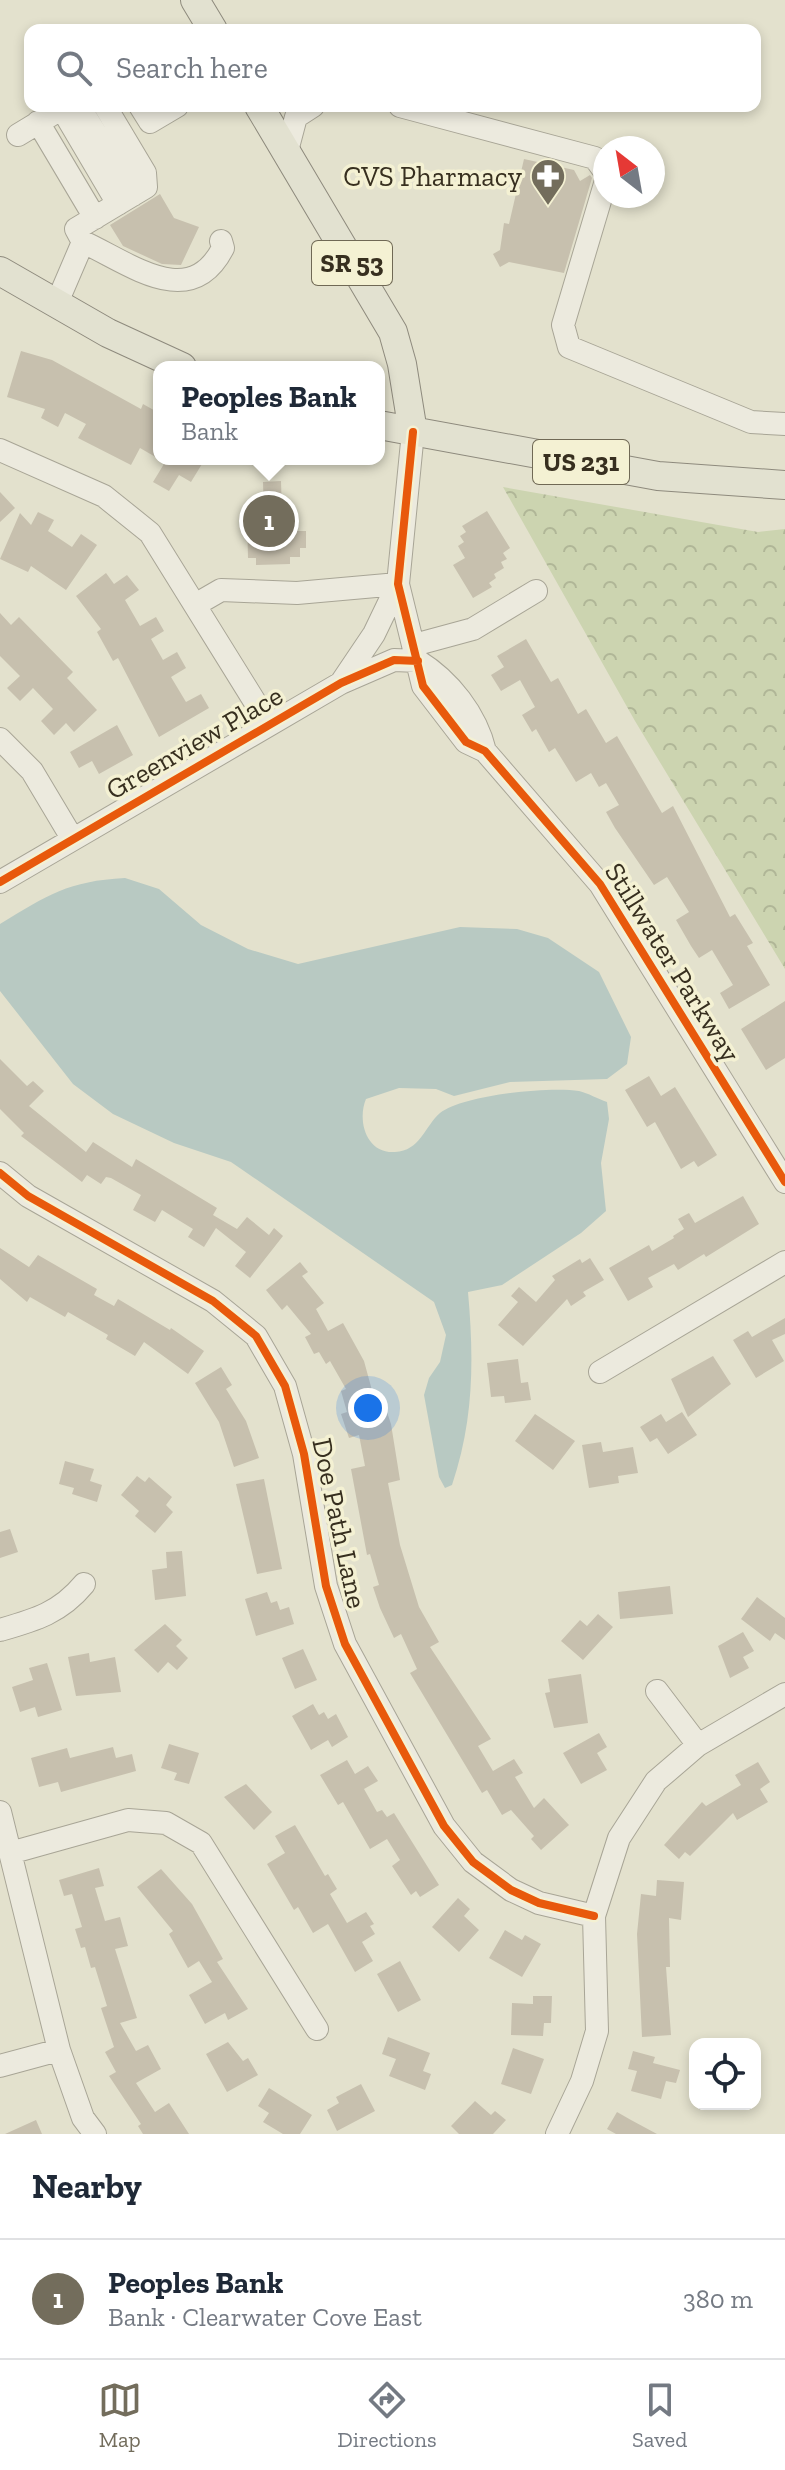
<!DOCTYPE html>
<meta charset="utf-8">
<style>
body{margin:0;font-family:"Zilla Slab",serif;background:#f2f2f3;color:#1f2937}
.controls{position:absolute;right:24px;bottom:24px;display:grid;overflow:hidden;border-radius:16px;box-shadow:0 4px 12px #0003}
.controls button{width:72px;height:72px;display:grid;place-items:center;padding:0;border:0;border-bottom:2px solid #e0e1e3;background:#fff;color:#1f2937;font:40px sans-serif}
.compass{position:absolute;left:593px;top:136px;width:72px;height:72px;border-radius:50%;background:#fff;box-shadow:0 4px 12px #0003;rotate:329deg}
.you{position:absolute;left:368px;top:1408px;width:28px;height:28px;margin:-20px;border:6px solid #fff;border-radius:50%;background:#1a73e8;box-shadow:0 0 0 12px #1a73e833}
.badge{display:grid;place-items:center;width:52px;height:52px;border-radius:50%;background:#736d5c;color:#fff;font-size:26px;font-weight:700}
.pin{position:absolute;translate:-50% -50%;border:4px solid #fff;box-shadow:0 2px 8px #0006}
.popup{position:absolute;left:153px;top:361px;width:232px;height:104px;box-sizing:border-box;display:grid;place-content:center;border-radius:16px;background:#fff;filter:drop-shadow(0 2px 6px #0005);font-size:26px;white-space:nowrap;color:#747a83}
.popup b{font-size:30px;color:#1f2937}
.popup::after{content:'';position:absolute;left:50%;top:100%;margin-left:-16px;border:16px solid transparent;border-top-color:#fff}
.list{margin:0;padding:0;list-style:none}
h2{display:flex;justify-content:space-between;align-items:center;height:104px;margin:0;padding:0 32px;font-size:34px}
h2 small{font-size:26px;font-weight:400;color:#747a83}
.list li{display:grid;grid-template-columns:52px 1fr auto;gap:24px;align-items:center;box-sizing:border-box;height:120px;padding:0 32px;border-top:2px solid #e0e1e3}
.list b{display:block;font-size:30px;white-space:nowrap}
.list p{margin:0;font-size:26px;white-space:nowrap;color:#747a83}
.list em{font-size:26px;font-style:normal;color:#747a83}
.icon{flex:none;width:44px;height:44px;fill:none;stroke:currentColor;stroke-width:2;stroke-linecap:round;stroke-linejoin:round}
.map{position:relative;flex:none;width:785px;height:2134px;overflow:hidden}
.search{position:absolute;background:#fff;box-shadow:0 4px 12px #0003;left:24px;right:24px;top:24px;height:88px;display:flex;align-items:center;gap:20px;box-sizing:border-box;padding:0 28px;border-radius:16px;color:#747a83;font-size:30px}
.sheet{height:224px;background:#fff}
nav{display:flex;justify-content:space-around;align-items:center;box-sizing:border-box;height:112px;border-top:2px solid #e0e1e3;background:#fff;font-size:22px;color:#747a83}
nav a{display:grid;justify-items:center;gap:4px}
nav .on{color:#736d5c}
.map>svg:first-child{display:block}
.forest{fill:url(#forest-crowns)}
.water{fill:#b8c9c2}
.building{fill:#c7c0ae}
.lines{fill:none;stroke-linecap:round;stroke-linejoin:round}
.minor-casing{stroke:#a8a596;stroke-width:24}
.major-casing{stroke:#8e8a7d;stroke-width:30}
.minor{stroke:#eceade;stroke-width:22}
.major{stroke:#e2e1d0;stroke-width:28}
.cycleway-casing{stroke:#f4f1d3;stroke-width:13}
.cycleway{stroke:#e8590c;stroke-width:8}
.labels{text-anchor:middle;stroke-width:7;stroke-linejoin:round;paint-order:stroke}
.shield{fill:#f4f1d3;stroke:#706955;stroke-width:2}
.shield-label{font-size:26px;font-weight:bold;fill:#372f1f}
.poi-label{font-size:28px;fill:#372f1f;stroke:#f4f1d3;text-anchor:end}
.street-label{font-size:28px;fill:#372f1f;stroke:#f4f1d3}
</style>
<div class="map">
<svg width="785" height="2134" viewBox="0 0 785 2134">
<defs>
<pattern id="forest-crowns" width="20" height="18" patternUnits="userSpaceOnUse" patternTransform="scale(2)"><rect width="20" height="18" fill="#ccd4b0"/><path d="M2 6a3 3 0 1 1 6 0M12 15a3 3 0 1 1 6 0" fill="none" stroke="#b0b697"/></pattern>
</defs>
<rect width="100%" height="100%" fill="#e3e1cd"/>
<!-- forest -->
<path class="forest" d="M503 487 758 532 785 529V969L635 721Z"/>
<!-- water -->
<path class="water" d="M125 878 159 889 201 925 248 949 298 964 460 927 517 929 548 938 599 972 631 1037 627 1064 607 1079 510 1082 454 1096 436 1089 399 1088 366 1099C357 1120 366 1154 395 1152 420 1151 425 1126 440 1113 463 1095 550 1086 579 1091 588 1093 598 1099 607 1102L609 1119 601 1163 606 1211 581 1233 502 1285 468 1292C474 1359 474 1420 452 1485L445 1488 439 1477 424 1395 429 1378 440 1362 446 1335 434 1302 231 1162 174 1143 113 1114 73 1084 0 991V924C48 895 68 881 125 878Z"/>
<!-- building -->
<path class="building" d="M524 159 574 170 580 181 590 175 592 178 564 273 509 262 500 267 493 254 500 250 504 223 509 224Z
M160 194 174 218 199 227 181 265 162 264 123 246 110 225Z
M21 351 52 360 141 409 143 404 159 413V459L140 448 131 465 78 438 86 424 65 413 58 427 41 418 45 409 7 397Z
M167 459H205L191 482 179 475 169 491 153 482Z
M281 481 282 514H290V527L294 526 295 531H306V548H300V557H290V564L256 565V558H248L247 515H264L263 482Z
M0 492 15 508 0 522Z
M487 511 510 548 503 553 507 559 501 562 504 568 494 574 496 578 489 583 492 587 473 598 453 565 465 558 458 546 464 542 460 536 466 532 462 526Z
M38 512 54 520 48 531 72 547 81 534 97 545 66 590 31 566 28 572 0 559 20 513 31 525Z
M106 573 114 584 127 575 139 590 125 600 140 626 156 617 164 631 151 639 163 660 177 652 186 668 171 677 186 702 201 694 209 708 159 737 118 658 113 661 97 632 101 629 76 596Z
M0 613 11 625 19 617 73 672 67 678 97 710 74 732 66 723 54 735 41 721 53 709 33 688 20 701 7 688 20 676 0 656Z
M526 639 551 682 558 678 578 714 586 709 606 743 617 736 662 813 673 806 730 917 735 914 753 943 747 946 770 985 729 1009 720 993 733 985 712 950 699 958 691 946 676 920 689 912 667 877 654 885 615 828 606 812 619 805 606 783 599 787 591 773 576 782 555 748 549 752 536 729 532 732 522 715 535 707 520 680 501 691 491 675 504 667 497 656Z
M117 725 133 755 99 774 92 761 79 768 70 752Z
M785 1001V1058L766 1070 741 1029Z
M0 1059 27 1086 33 1081 44 1091 29 1106 86 1152 93 1142 132 1167 136 1159 217 1208 213 1215 237 1229 247 1217 269 1235 274 1228 283 1236 250 1278 235 1266 246 1252 216 1228 204 1247 188 1237 193 1229 162 1210 155 1222 133 1210 141 1195 111 1178 106 1177 101 1184 87 1175 82 1182 21 1136 24 1133 0 1109Z
M649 1076 661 1096 675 1087 717 1155 698 1167 694 1161 681 1169 655 1122 647 1127 625 1090Z
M743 1196 759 1224 706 1257 704 1254 678 1270 674 1264 648 1278 653 1287 628 1301 609 1268 649 1245 652 1251 674 1238 673 1236 684 1229 678 1219 689 1213 695 1223Z
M0 1248 29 1267 38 1255 97 1289 94 1295 114 1306 118 1299 170 1330 171 1328 204 1351 188 1374 144 1342 135 1356 106 1339 108 1335 68 1312 65 1317 30 1297 27 1302 0 1279Z
M590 1258 604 1280 583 1292 586 1296 571 1306 567 1299 523 1346 498 1325 518 1302 511 1296 519 1287 536 1302 555 1280 552 1276 580 1259 582 1263Z
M300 1262 308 1272 302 1276 324 1303 316 1309 328 1331 343 1323 364 1361 376 1405 384 1403 391 1424 400 1480 388 1483 400 1545 419 1607 439 1642 430 1647 491 1739 478 1746 493 1771 514 1759 523 1773 515 1777 534 1808 544 1798 569 1825 541 1850 531 1839 534 1836 511 1810 502 1815 487 1790 482 1793 410 1673 417 1669 401 1634 394 1638 380 1608 373 1587 379 1585 370 1554 367 1555 351 1469 365 1466 359 1435 349 1438 341 1414 347 1412 341 1391 346 1389 330 1361 326 1364 319 1352 314 1354 305 1337 311 1334 287 1305 282 1310 266 1290Z
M785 1318V1334L772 1340 784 1361 756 1378 733 1340 748 1331 752 1337Z
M713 1356 731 1384 688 1417 671 1379Z
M518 1359 521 1383 528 1382 531 1400 505 1403 504 1396 491 1397 487 1363Z
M221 1367 232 1385 226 1389 246 1421 259 1458 234 1467 219 1422 195 1383Z
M682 1412 697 1435 668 1454 657 1438 650 1442 640 1427 661 1414 666 1422Z
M535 1414 575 1441 553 1470 515 1441Z
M601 1442 603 1452 633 1447 638 1473 618 1476 619 1483 589 1488 582 1445Z
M65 1461 94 1469 90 1481 102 1485 97 1502 72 1494 74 1488 59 1484Z
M137 1476 145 1482 149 1477 172 1497 166 1505 173 1512 155 1533 135 1516 139 1511 121 1495Z
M264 1479 282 1569 257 1574 236 1484Z
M10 1529 18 1552 0 1558V1532Z
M182 1551 186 1596 155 1600 152 1570 167 1568 166 1552Z
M670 1586 673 1614 620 1619 618 1592Z
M267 1592 271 1603 277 1601 280 1610 289 1607 294 1624 256 1636 245 1599Z
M757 1597 785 1618V1640L775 1633 770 1641 741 1619Z
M598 1614 613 1627 583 1660 561 1641 580 1620 587 1626Z
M165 1624 182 1640 176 1646 188 1658 177 1670 168 1662 158 1673 134 1650Z
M743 1632 754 1651 743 1657 749 1668 730 1678 718 1646Z
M303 1649 317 1680 295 1689 282 1658Z
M89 1653 90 1662 115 1657 121 1692 76 1696 68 1657Z
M47 1663 62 1710 38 1717 35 1707 20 1712 12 1687 33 1680 29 1668Z
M581 1674 588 1723 554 1728 545 1693 550 1692 548 1679Z
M313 1704 319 1715 324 1712 328 1719 336 1714 348 1737 332 1747 328 1740 311 1750 292 1716Z
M599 1733 607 1747 597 1753 607 1770 581 1784 563 1753Z
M169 1744 199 1753 189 1784 174 1780 177 1773 161 1768Z
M113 1747 116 1758 132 1754 136 1771 61 1792 58 1782 39 1787 31 1758 67 1748 70 1758Z
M347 1760 355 1774 368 1766 378 1781 364 1789 377 1812 382 1810 387 1817 394 1813 439 1885 420 1897 416 1891 411 1895 392 1866 400 1860 387 1839 370 1849 343 1802 338 1805 320 1775Z
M758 1762 770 1782 760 1789 768 1802 737 1820 733 1813 690 1856 685 1852 679 1859 664 1845 702 1802 706 1806 741 1785 735 1775Z
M246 1784 272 1812 254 1830 224 1797Z
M295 1825 325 1876 328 1874 337 1889 330 1894 347 1923 366 1912 374 1924 370 1926 375 1934 362 1942 373 1961 355 1972 328 1924 313 1933 298 1907 294 1910 267 1864 285 1853 275 1836Z
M99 1868 104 1886 95 1888 105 1921 120 1917 128 1946 115 1949 137 2018 120 2023 136 2051 148 2045 161 2069 136 2083 155 2112 169 2103 189 2134H143L138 2126 141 2124 109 2076 116 2072 105 2052 114 2047 101 2008 107 2006 95 1967 91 1968 85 1947 81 1948 75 1929 82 1927 72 1894 64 1896 59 1880Z
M161 1869 192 1904 223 1959 217 1962 248 2009 228 2020 225 2013 205 2024 189 1995 212 1982 199 1961 188 1968 169 1934 173 1931 137 1887Z
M657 1880 684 1882 681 1920 669 1918 670 1967H666L671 2035 642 2037 637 1934 641 1894 656 1896Z
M458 1898 470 1909 464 1916 479 1930 459 1952 432 1927Z
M505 1930 522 1940 525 1935 541 1944 522 1977 489 1958Z
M400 1961 421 2000 398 2012 377 1974Z
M533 1996H552L551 2023H544L543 2036 511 2035 512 2003 533 2004Z
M388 2037 430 2053 423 2071 431 2074 425 2090 389 2076 396 2059 382 2054Z
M228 2042 243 2061 248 2058 258 2075 227 2092 206 2054Z
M513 2048 544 2059 531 2094 501 2084Z
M633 2051 655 2057 653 2063 680 2070 676 2083 666 2081 661 2099 631 2091 637 2071 628 2069Z
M361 2084 375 2111 337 2131 327 2110 339 2103 336 2097Z
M269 2088 312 2115 300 2134H283L263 2122 269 2113 258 2106Z
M475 2101 491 2115 495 2111 506 2120 493 2134H459L451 2126Z
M617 2112 631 2120 657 2134H616L607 2129Z
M36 2120 42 2134H5Z"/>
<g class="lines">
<!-- minor casing -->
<g class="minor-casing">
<path id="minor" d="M79 106 133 195
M140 106 150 122 177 106
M400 106 595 158 605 172
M62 109 118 204
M38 122 95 218
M18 135 51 115
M287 151 296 117 313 106
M605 184 563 325 569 347 751 422 785 424
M83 242 76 229 146 187 145 173 105 106
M56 305 83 242C131 264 190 312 223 248L221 241
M413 432 398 584 423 686 466 742 485 751 600 884 785 1182
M0 450 104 496 150 533 268 723
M195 605 221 590 297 593 398 584
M414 645 473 629 536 591
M418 661C450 681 476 714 485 751
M341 683 374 634 398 584
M0 739 32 771 72 838
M0 882 341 683 394 660 418 661
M0 1173 28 1196 213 1301 256 1336 285 1386 304 1454 326 1586 345 1644 444 1826 473 1862 511 1890 539 1903 594 1916
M600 1372 785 1262
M0 1630C35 1620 60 1613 84 1584
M657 1691 698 1745
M0 1812 59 2050 83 2118 95 2134
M10 1853 128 1820 166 1823 201 1843 317 2029
M0 2066 59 2050
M557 2134 582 2081 597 2031 594 1916 619 1838 656 1781 698 1745 785 1694"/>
</g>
<!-- major casing -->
<g class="major-casing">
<path id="major" d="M195 0 213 30
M259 106 393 332 402 364 413 432
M0 271 108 333 182 367
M379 425 658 476 785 485"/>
</g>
<!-- minor -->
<use href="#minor" class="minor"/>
<!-- major -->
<use href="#major" class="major"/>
<!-- cycleway casing -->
<g class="cycleway-casing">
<path id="cycleway" d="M413 432 398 584 423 686 466 742 485 751 600 884 785 1182
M0 882 341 683 394 660 418 661
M0 1173 28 1196 213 1301 256 1336 285 1386 304 1454 326 1586 345 1644 444 1826 473 1862 511 1890 539 1903 594 1916"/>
</g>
<!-- cycleway -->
<use href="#cycleway" class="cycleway"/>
</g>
<!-- icons -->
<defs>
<g id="pharmacy-pin" transform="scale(1.8)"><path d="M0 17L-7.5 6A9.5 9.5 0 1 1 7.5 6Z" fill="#736d5c" stroke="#f4f1d3"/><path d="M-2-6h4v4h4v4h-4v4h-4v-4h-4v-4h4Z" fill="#fff"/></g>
</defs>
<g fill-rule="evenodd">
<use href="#pharmacy-pin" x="548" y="176"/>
</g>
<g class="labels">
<!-- shield labels -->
<g class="shield">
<rect x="312" y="241" width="80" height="44" rx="6"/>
<rect x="533" y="440" width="96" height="44" rx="6"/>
</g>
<g class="shield-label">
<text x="352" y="272">SR 53</text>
<text x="581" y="471">US 231</text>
</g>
<!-- poi labels -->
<g class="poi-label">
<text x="522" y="186">CVS Pharmacy</text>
</g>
<!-- street labels -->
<g class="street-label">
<text transform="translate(194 742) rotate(-30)" y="10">Greenview Place</text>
<text transform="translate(673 962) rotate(58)" y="10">Stillwater Parkway</text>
<text transform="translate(340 1523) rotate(78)" y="10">Doe Path Lane</text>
</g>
</g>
</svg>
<div class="controls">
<button><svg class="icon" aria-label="locate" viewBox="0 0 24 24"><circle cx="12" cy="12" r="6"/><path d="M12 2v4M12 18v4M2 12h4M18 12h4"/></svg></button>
</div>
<svg class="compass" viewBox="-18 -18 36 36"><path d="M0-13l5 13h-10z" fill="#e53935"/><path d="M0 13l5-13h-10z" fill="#747a83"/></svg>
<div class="you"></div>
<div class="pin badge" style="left:269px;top:521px">1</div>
<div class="popup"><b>Peoples Bank</b>Bank</div>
<div class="search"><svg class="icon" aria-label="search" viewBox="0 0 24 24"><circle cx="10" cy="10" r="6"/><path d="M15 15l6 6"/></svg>Search here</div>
</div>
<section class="sheet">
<h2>Nearby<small></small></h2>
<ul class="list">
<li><span class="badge">1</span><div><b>Peoples Bank</b><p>Bank · Clearwater Cove East</p></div><em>380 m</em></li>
</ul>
</section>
<nav>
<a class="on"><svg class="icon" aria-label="map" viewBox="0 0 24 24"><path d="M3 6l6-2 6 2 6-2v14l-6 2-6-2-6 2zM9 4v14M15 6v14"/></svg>Map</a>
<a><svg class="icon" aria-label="directions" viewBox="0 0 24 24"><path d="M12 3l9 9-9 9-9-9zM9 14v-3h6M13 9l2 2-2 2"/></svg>Directions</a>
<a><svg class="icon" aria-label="saved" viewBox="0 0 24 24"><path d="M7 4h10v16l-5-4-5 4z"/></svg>Saved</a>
</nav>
